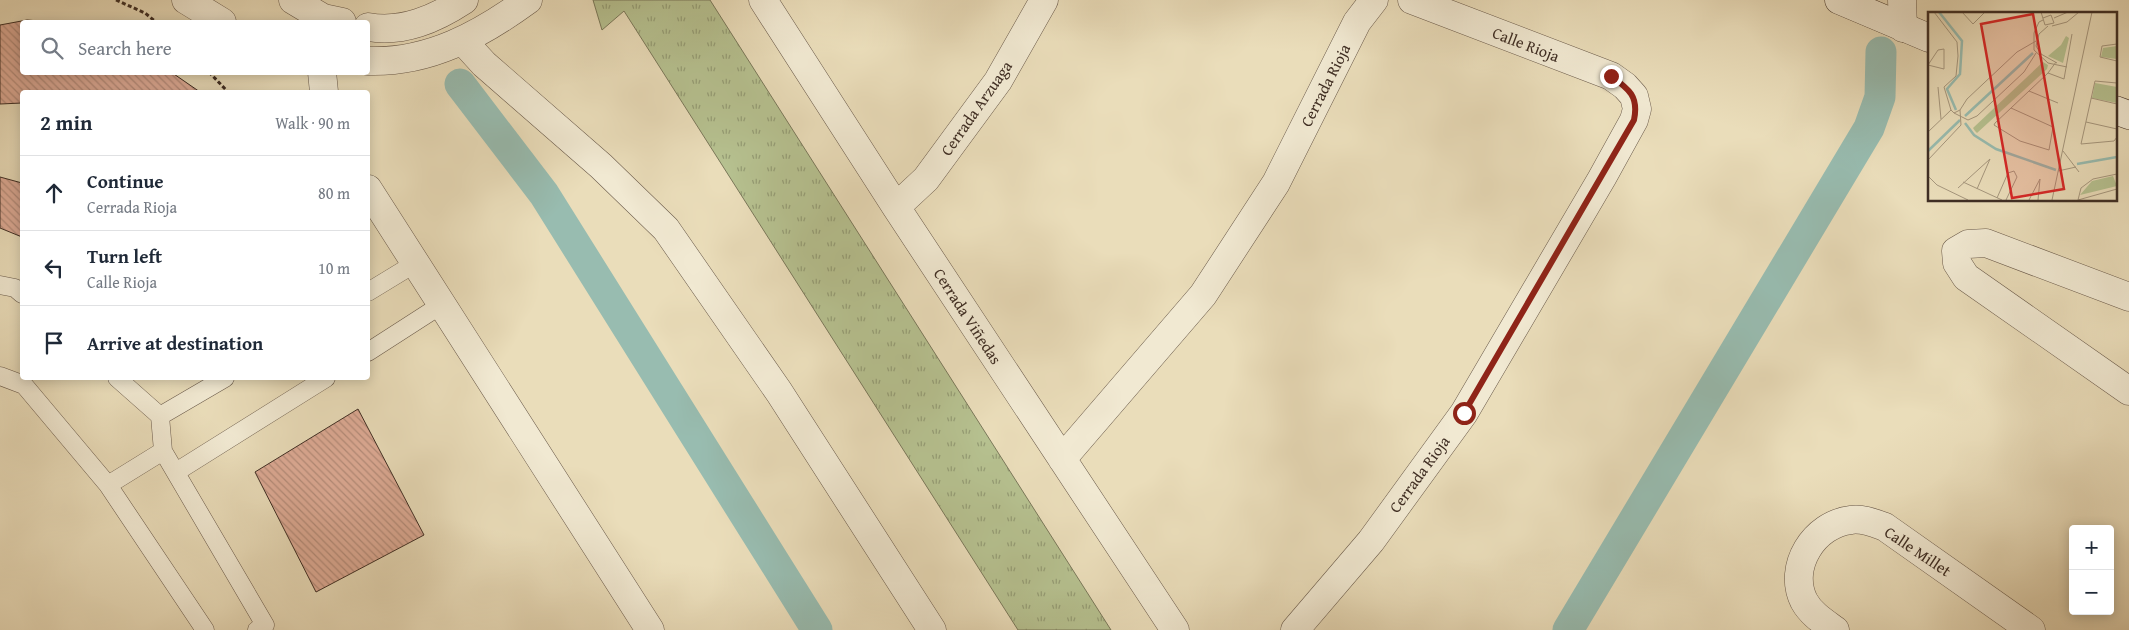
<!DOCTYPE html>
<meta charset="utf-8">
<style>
body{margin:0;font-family:"Gentium Book Plus",serif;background:#f2f2f3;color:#1f2937}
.controls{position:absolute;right:15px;bottom:15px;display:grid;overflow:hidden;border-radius:5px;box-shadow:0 2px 12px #0003}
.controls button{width:45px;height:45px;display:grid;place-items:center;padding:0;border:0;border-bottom:1px solid #e0e1e3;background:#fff;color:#1f2937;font:25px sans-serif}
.stop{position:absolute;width:15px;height:15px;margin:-11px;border:4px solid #8f2418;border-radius:50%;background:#fff}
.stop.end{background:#8f2418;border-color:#fff;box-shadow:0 1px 5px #0008}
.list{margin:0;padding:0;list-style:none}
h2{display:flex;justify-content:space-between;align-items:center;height:65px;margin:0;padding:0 20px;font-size:21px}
h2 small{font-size:16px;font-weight:400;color:#747a83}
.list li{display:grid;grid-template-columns:32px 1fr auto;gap:15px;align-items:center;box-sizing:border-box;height:75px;padding:0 20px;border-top:1px solid #e0e1e3}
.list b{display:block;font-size:19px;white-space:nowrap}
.list p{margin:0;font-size:16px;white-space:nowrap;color:#747a83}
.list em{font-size:16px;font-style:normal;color:#747a83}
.icon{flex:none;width:28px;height:28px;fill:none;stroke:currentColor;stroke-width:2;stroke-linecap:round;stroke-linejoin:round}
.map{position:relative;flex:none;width:2129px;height:630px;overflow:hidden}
.search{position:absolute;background:#fff;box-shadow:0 2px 12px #0003;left:20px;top:20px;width:350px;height:55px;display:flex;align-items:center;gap:12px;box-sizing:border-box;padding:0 18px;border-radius:5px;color:#747a83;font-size:19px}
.panel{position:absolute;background:#fff;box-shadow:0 2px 12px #0003;left:20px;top:90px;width:350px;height:290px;border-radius:5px}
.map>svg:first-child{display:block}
.park{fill:url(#park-tufts);stroke:#7a785a}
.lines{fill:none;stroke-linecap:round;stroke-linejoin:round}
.canal{stroke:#98bcb0;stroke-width:31}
.building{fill:url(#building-back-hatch);stroke:#3f2e24}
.lane-casing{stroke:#6a5a4a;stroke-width:19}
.street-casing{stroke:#6a5a4a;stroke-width:29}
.secondary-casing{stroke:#3f2e24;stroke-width:29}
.path{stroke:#3f2e24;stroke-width:3;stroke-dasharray:4 2.5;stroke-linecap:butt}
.lane{stroke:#f1e9d2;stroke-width:18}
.street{stroke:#f1e9d2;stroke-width:28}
.secondary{stroke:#f1e9d2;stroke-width:28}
.route{stroke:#8f2418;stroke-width:6}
.labels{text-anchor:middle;stroke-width:4;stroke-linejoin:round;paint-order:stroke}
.street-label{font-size:16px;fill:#3f2e24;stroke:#f1e9d2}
.inset-river{fill:none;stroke:#98bcb0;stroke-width:2.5}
.inset-road{fill:none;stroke:#a6977e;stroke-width:1}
.view{fill:#d62828;fill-opacity:0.15;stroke:#d62828;stroke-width:2.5}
.inset-edge{fill:none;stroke:#3f2e24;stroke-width:2.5}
</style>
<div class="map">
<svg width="2129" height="630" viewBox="0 0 2129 630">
<defs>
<pattern id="park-tufts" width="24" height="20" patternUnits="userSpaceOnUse" patternTransform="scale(1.25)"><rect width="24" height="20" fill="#b6c190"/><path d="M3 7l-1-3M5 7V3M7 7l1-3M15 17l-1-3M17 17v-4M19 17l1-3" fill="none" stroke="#959d75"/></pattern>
<pattern id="building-back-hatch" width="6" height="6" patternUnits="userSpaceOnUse" patternTransform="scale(1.25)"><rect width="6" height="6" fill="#deab96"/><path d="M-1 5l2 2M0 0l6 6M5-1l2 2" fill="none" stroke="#b58c7a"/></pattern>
</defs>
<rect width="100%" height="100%" fill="#eaddba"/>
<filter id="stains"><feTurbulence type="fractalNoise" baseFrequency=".004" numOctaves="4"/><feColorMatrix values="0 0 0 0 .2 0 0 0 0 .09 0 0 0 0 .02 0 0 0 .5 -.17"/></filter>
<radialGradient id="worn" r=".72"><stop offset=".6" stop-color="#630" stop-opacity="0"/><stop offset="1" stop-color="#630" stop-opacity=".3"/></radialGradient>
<!-- park -->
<path class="park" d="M593 0H710L1111 630H1018L624 11 602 30Z"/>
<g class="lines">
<!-- canal -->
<path class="canal" d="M460 84 544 194 817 630
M1568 630 1869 128 1880 97 1881 52"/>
</g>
<!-- building -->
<path class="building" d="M27 20 51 22H22V72H171L200 92H22V103L0 104V25Z
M0 177 22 183V237L0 228Z
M358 409 424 535 316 592 255 472Z"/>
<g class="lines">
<!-- lane casing -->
<g class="lane-casing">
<path id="lane" d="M0 285 15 288 22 294
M368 292 414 264
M368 352 441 305
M0 376 24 385 108 485 205 630
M160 416 225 378
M163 451 265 625 257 630
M176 472 326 378
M108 485 163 451 160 416 117 378"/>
</g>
<!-- street casing -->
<g class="street-casing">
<path id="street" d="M186 0 222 22
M293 0 323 18 342 22
M763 0 896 207 1175 630
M1902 0 1903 28
M368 27C403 33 435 19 464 0
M463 41 484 64 601 166 666 229 779 392 932 630
M368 61C429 63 480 35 528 0
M322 72 324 92
M368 189 650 630
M896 207 926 179 998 81 1044 0
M2129 297 1986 243 1968 244 1956 251 1957 263 1966 277 2129 391
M1062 459 1203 295 1276 183 1357 22 1374 0
M1295 630 1371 541 1464 413 1602 178 1634 120 1637 109 1634 96 1625 86 1611 76 1412 0
M1835 630C1824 622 1811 614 1804 601 1787 567 1814 524 1851 520 1862 518 1874 523 1885 527L2031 630"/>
</g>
<!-- secondary casing -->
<g class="secondary-casing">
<path id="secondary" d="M1839 0 1929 38
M2115 110 2129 115"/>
</g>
<!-- path -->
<path class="path" d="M116 0 145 13 156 22
M209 72 228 92"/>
<!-- lane -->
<use href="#lane" class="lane"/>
<!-- street -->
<use href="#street" class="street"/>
<!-- secondary -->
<use href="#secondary" class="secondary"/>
</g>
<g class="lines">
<!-- route -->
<path class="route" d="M1464 413 1634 120C1639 96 1629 89 1611 76"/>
</g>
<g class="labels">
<!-- street labels -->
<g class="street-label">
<text transform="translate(1526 44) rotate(21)" y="6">Calle Rioja</text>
<text transform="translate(1325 85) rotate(-63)" y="6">Cerrada Rioja</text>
<text transform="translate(976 108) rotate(-55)" y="6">Cerrada Arzuaga</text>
<text transform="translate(968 316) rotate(57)" y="6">Cerrada Viñedas</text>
<text transform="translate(1419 474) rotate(-54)" y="6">Cerrada Rioja</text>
<text transform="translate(1918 551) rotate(34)" y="6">Calle Millet</text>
</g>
</g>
<!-- overview -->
<g transform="translate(1928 12)">
<rect width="189" height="189" fill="#eaddba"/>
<path d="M138 24 141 26 135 51 120 44 133 33ZM189 34V47L173 45 175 36ZM115 50 120 53 119 57 49 121 47 119 45 116ZM167 71 189 75V91L164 86ZM185 164 189 174 152 183 164 169Z" fill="#b6c190"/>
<path class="inset-river" d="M11 0 34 29 32 62 19 77 28 98M37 104 105 41M37 111 46 123 68 137 128 158M0 139 32 108M149 152 189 145"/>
<path class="inset-road" d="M34 0 45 12 57 0M113 0 117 13 126 11 123 3 115 6M126 6 140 0M115 8 111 10 106 21V38L120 51 139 55M120 14 111 22 108 34 113 42 129 51M124 14 139 10 151 0M189 32 174 34 172 45 189 49M16 37V57L0 53 10 38ZM120 61 136 67 144 22M189 71 167 69 153 132 186 129 189 125M10 75 13 107M101 79 130 91M163 86 189 92M83 96 125 115 121 138 92 129 66 113 67 111 83 96 101 79 120 61 128 50M23 98 26 101 32 98 39 87 89 40 108 29M26 101 40 108 49 104 96 60 108 41M158 110 189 117M0 120 23 98 16 75 28 64 30 44 29 30 6 0M135 139 151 160M0 148 33 113 32 98M130 159 148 155M0 164 9 173 40 188M35 170 74 188M30 176 62 147M49 177 62 147M69 186 80 161 86 159 89 165 78 188M101 188 112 167M110 188 112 167M124 188 164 0M150 188 153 176 165 167 189 162M150 188 189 177"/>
<path class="view" d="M105 2 136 177 84 186 53 12Z"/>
<rect width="189" height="189" class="inset-edge"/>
</g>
<rect width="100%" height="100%" filter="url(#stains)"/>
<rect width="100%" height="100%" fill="url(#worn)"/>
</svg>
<div class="controls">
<button>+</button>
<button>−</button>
</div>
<div class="stop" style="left:1464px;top:413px"></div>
<div class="stop end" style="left:1611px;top:76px"></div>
<div class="search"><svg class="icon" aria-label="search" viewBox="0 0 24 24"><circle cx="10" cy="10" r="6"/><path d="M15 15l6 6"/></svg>Search here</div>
<section class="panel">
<h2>2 min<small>Walk · 90 m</small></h2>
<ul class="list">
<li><svg class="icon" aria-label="ahead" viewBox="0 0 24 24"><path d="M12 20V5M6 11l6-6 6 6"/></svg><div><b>Continue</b><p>Cerrada Rioja</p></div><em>80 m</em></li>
<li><svg class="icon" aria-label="left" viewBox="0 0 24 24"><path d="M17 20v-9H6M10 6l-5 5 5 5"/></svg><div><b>Turn left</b><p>Calle Rioja</p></div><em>10 m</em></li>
<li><svg class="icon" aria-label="arrive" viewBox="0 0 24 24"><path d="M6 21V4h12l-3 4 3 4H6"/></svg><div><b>Arrive at destination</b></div></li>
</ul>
</section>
</div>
